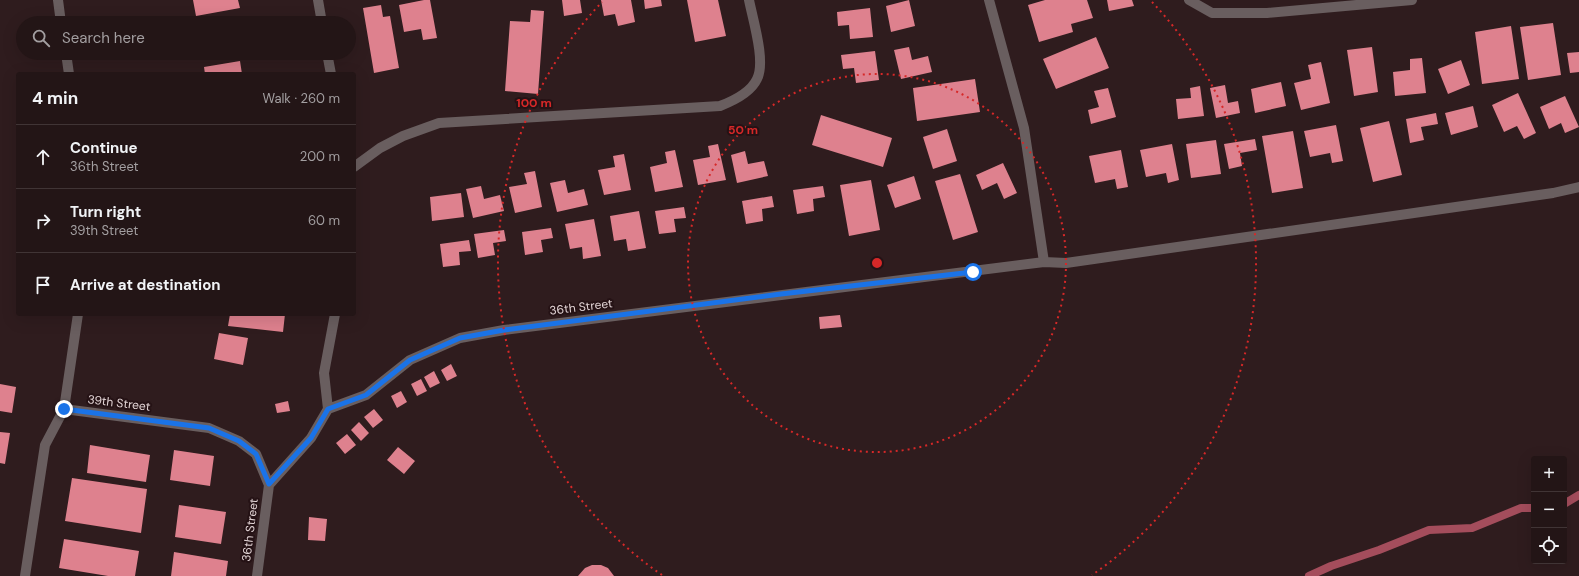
<!DOCTYPE html>
<meta charset="utf-8">
<style>
body{margin:0;font-family:"DM Sans",sans-serif;background:#2f2223;color:#f1f3f6}
.controls{position:absolute;right:12px;bottom:12px;display:grid;overflow:hidden;border-radius:4px;box-shadow:0 4px 16px #0002}
.controls button{width:36px;height:36px;display:grid;place-items:center;padding:0;border:0;border-bottom:1px solid #403435;background:#231516;color:#f1f3f6;font:20px sans-serif}
.stop{position:absolute;width:12px;height:12px;margin:-9px;border:3px solid #1a73e8;border-radius:50%;background:#fff}
.stop.end{background:#1a73e8;border-color:#fff;box-shadow:0 1px 4px #0008}
.list{margin:0;padding:0;list-style:none}
h2{display:flex;justify-content:space-between;align-items:center;height:52px;margin:0;padding:0 16px;font-size:17px}
h2 small{font-size:13px;font-weight:400;color:#a39fa1}
.list li{display:grid;grid-template-columns:26px 1fr auto;gap:12px;align-items:center;box-sizing:border-box;height:64px;padding:0 16px;border-top:1px solid #403435}
.list b{display:block;font-size:15px;white-space:nowrap}
.list p{margin:0;font-size:13px;white-space:nowrap;color:#a39fa1}
.list em{font-size:13px;font-style:normal;color:#a39fa1}
.icon{flex:none;width:22px;height:22px;fill:none;stroke:currentColor;stroke-width:2;stroke-linecap:round;stroke-linejoin:round}
.map{position:relative;flex:none;width:1579px;height:576px;overflow:hidden}
.search{position:absolute;background:#231516;box-shadow:0 4px 16px #0002;left:16px;top:16px;width:340px;height:44px;display:flex;align-items:center;gap:10px;box-sizing:border-box;padding:0 14px;border-radius:22px;color:#a39fa1;font-size:15px}
.panel{position:absolute;background:#231516;box-shadow:0 4px 16px #0002;left:16px;top:72px;width:340px;height:244px;border-radius:4px}
.map>svg:first-child{display:block}
.lines{fill:none;stroke-linecap:round;stroke-linejoin:round}
.stream{stroke:#a44d5c;stroke-width:8}
.building{fill:#de818e}
.street{stroke:#695e5f;stroke-width:10}
.route{stroke:#1a73e8;stroke-width:5}
.ring{fill:none;stroke:#d62828;stroke-width:2;stroke-dasharray:2 4}
.labels{text-anchor:middle;stroke-width:4;stroke-linejoin:round;paint-order:stroke}
.street-label{font-size:12px;fill:#e2d4d5;stroke:#251215}
.centre{fill:#d62828;stroke:#251215;stroke-width:2}
.ring-label{font-size:12px;text-anchor:middle;font-weight:bold;fill:#d62828;stroke:#251215;stroke-width:4;stroke-linejoin:round;paint-order:stroke}
</style>
<div class="map">
<svg width="1579" height="576" viewBox="0 0 1579 576">
<rect width="100%" height="100%" fill="#2f1c1e"/>
<g class="lines">
<!-- stream -->
<path class="stream" d="M1564 504 1579 495
M1309 576 1331 566 1379 550 1429 530 1472 528 1521 508H1534"/>
</g>
<!-- building -->
<path class="building" d="M193 0H238L240 8 196 16Z
M424 0H430L437 38 423 40 421 29 404 32 399 5Z
M562 0H580L582 13 564 16Z
M601 0H631L635 22 618 26 615 14 604 16Z
M644 0H661L662 6 645 9Z
M687 0H718L726 36 695 42Z
M909 0 915 26 891 32 886 6Z
M1045 0H1087L1093 18 1071 24 1073 32 1039 42 1028 5Z
M1107 0H1132L1134 6 1109 11Z
M381 5 383 17 390 16 399 68 374 73 363 8Z
M870 8 873 37 850 39 849 25 838 26 837 12Z
M531 10 544 11 538 94 505 91 510 21 530 22Z
M231 20V23H217V22Z
M1553 23 1561 75 1528 80 1520 27Z
M1511 26 1519 79 1482 84 1475 32Z
M1096 37 1109 68 1056 89 1043 59Z
M909 47 912 60 928 56 932 72 901 79 894 50Z
M1372 47 1378 92 1354 96 1347 50Z
M875 51 879 80 856 83 854 68 843 69 841 55Z
M1579 52V72L1570 73 1567 53Z
M1422 58 1426 93 1395 96 1393 72 1410 70V59Z
M1461 60 1470 85 1448 94 1438 69Z
M240 61 242 74H205L204 67Z
M1321 62 1330 103 1301 110 1294 83 1311 79 1308 65Z
M975 79 980 112 917 121 913 88Z
M1281 82 1286 106 1255 113 1251 89Z
M1225 85 1228 103 1238 101 1240 113 1216 118 1210 88Z
M1200 86 1204 116 1178 119 1176 99 1191 98 1190 88Z
M1108 88 1116 117 1091 124 1088 110 1099 107 1094 91Z
M1518 93 1536 133 1524 139 1517 126 1504 132 1492 105Z
M1565 96 1579 127 1565 133 1561 123 1549 129 1540 107Z
M1473 106 1478 127 1451 135 1445 113Z
M1436 113 1438 124 1421 127 1424 140 1410 143 1406 119Z
M821 115 892 138 883 167 812 145Z
M1389 121 1402 175 1373 182 1360 128Z
M1336 125 1343 161 1332 163 1330 153 1310 157 1304 131Z
M947 129 957 161 933 169 923 137Z
M1293 131 1303 188 1272 193 1262 136Z
M1255 139 1257 150 1240 153 1242 166 1229 169 1224 144Z
M1216 140 1221 174 1191 178 1186 144Z
M718 144 726 180 698 185 693 160 710 157 708 146Z
M1172 144 1179 180 1168 183 1166 173 1146 177 1140 150Z
M675 150 683 187 655 192 650 167 667 163 665 152Z
M1121 150 1128 187 1117 189 1115 179 1095 183 1089 156Z
M745 151 748 164 764 161 768 176 737 183 731 155Z
M624 154 631 190 604 195 598 170 615 167 613 156Z
M1003 163 1017 193 1004 199 997 183 982 190 976 175Z
M535 171 542 207 515 213 509 187 527 184 524 173Z
M960 174 978 232 953 240 935 181Z
M914 176 921 199 895 208 887 185Z
M565 180 568 193 584 189 588 205 557 212 550 183Z
M871 180 880 230 849 236 840 185Z
M481 186 484 199 500 195 504 211 473 218 466 189Z
M823 186 825 197 813 199 814 211 797 214 793 190Z
M461 193 464 217 432 221 430 197Z
M772 196 774 207 762 209 763 221 746 224 742 201Z
M684 207 686 218 674 219 676 232 659 234 655 211Z
M639 211 646 248 628 251 626 239 614 241 610 216Z
M594 219 601 256 583 259 582 247 570 249 565 224Z
M551 228 553 238 541 240 543 252 525 255 522 232Z
M504 230 506 241 493 243 495 255 478 258 474 234Z
M469 240 471 251 459 252 460 265 443 267 440 244Z
M230 314H285L283 332 228 326Z
M840 315 842 327 820 329 819 317Z
M219 333 248 338 243 365 214 359Z
M451 364 457 376 447 381 441 370Z
M434 371 440 383 430 388 424 377Z
M421 379 427 391 417 396 411 384Z
M0 384 16 387 12 413 0 411Z
M401 391 407 402 397 408 391 396Z
M288 401 290 411 277 413 275 404Z
M374 409 383 420 373 428 364 417Z
M359 422 369 433 361 441 351 430Z
M0 432 10 433 5 464 0 463Z
M347 434 356 445 345 454 336 443Z
M90 445 150 455 146 482 87 473Z
M398 447 415 461 404 474 387 460Z
M174 450 214 456 210 486 170 480Z
M72 478 147 489 141 533 65 521Z
M179 505 226 512 221 544 175 537Z
M309 517 327 519 325 541 308 540Z
M64 539 139 551 135 576H108L59 568Z
M174 552 228 561 226 576H171Z
M592 565H601L608 568 614 576H578L585 568Z"/>
<g class="lines">
<!-- street -->
<path class="street" d="M58 0 61 23
M318 0 322 23
M989 0 1024 128 1044 262
M1189 0 1212 13H1267L1412 0
M66 53 69 74
M327 53 331 74
M354 167 380 148 403 136 439 123 720 106C733 101 751 92 757 79 766 62 753 20 749 0
M64 409 78 314
M328 409 324 373 335 314
M25 576 45 445 64 409 209 428 239 441 256 454 269 485
M257 576 269 485 311 438 328 409 366 395 410 360 460 338 504 330 1044 262 1066 263 1553 193 1579 187"/>
</g>
<g class="lines">
<!-- route -->
<path class="route" d="M64 409 209 428 239 441 256 454 269 484 311 438 328 409 366 395 410 360 460 338 504 330 781 294 973 272"/>
</g>
<!-- distance rings -->
<g class="ring">
<circle cx="877" cy="263" r="189"/>
<path d="M662 575A379 379 0 0 1 602 2M1152 2A379 379 0 0 1 1092 575"/>
</g>
<g class="labels">
<!-- street labels -->
<g class="street-label">
<text transform="translate(581 307) rotate(-7)" y="4">36th Street</text>
<text transform="translate(119 403) rotate(7)" y="4">39th Street</text>
<text transform="translate(250 530) rotate(-83)" y="4">36th Street</text>
</g>
</g>
<circle cx="877" cy="263" r="6" class="centre"/>
<g class="ring-label">
<text x="534" y="107">100 m</text>
<text x="743" y="134">50 m</text>
</g>
</svg>
<div class="controls">
<button>+</button>
<button>−</button>
<button><svg class="icon" aria-label="locate" viewBox="0 0 24 24"><circle cx="12" cy="12" r="6"/><path d="M12 2v4M12 18v4M2 12h4M18 12h4"/></svg></button>
</div>
<div class="stop" style="left:973px;top:272px"></div>
<div class="stop end" style="left:64px;top:409px"></div>
<div class="search"><svg class="icon" aria-label="search" viewBox="0 0 24 24"><circle cx="10" cy="10" r="6"/><path d="M15 15l6 6"/></svg>Search here</div>
<section class="panel">
<h2>4 min<small>Walk · 260 m</small></h2>
<ul class="list">
<li><svg class="icon" aria-label="ahead" viewBox="0 0 24 24"><path d="M12 20V5M6 11l6-6 6 6"/></svg><div><b>Continue</b><p>36th Street</p></div><em>200 m</em></li>
<li><svg class="icon" aria-label="right" viewBox="0 0 24 24"><path d="M7 20v-9h11M14 6l5 5-5 5"/></svg><div><b>Turn right</b><p>39th Street</p></div><em>60 m</em></li>
<li><svg class="icon" aria-label="arrive" viewBox="0 0 24 24"><path d="M6 21V4h12l-3 4 3 4H6"/></svg><div><b>Arrive at destination</b></div></li>
</ul>
</section>
</div>
